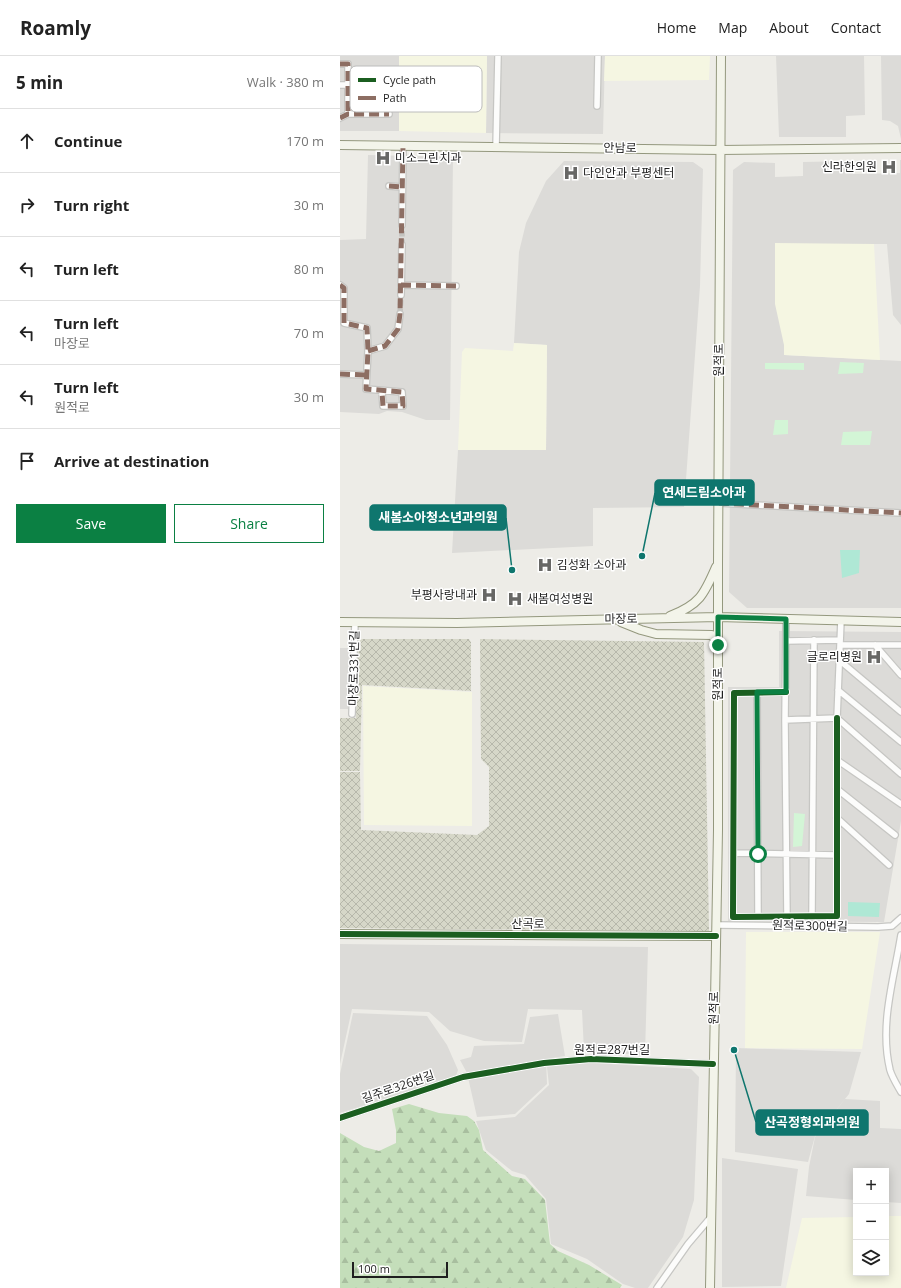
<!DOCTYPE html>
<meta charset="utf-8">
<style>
body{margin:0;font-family:"Open Sans","Noto Sans KR",sans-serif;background:#f6f6f6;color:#222}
.controls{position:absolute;right:12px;bottom:12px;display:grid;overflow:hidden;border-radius:0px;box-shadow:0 2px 10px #0003}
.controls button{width:36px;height:36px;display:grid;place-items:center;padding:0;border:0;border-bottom:1px solid #e0e0e0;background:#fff;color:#222;font:20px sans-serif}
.scale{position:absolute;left:12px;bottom:10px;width:96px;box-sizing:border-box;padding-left:4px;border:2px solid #1f1f1f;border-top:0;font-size:11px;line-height:14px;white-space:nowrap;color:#1f1f1f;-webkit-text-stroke:3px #fff;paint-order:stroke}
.stop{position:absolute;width:12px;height:12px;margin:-9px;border:3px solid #0b8043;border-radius:50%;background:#fff}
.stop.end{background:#0b8043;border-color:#fff;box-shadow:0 1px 4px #0008}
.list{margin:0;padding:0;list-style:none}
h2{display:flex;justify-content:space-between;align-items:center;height:52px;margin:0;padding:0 16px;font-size:17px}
h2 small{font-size:13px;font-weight:400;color:#767676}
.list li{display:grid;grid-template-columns:26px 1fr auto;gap:12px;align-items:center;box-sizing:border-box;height:64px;padding:0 16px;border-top:1px solid #e0e0e0}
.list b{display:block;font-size:15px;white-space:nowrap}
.list p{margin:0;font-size:13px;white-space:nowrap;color:#767676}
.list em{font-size:13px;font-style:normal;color:#767676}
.actions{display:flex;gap:8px;padding:12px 16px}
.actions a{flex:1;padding:9px 0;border:1px solid #0b8043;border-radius:0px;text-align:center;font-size:14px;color:#0b8043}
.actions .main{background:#0b8043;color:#fff}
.icon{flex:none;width:22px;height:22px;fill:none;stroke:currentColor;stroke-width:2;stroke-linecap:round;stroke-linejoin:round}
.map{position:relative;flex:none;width:561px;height:1232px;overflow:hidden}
header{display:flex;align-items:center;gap:24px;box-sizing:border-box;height:56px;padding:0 20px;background:#fff;border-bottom:1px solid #e0e0e0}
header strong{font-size:19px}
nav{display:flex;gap:22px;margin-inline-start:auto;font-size:14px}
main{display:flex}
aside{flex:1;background:#fff}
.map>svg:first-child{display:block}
.residential{fill:#dcdbd8}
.education{fill:#f5f6e2}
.construction{fill:url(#construction-cross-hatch)}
.forest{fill:url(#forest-firs)}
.park{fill:#d3f5d6}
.pitch{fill:#afe8d5}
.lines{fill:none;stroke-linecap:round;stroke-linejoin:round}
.street-tunnel{stroke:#c4c3bf;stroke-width:5.5;stroke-dasharray:5.5 3;stroke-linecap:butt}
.street-casing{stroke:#c6c6c3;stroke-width:8}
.secondary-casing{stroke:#94987e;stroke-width:10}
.street{stroke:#fcfcfb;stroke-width:5.5}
.secondary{stroke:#f3f4ea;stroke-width:8}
.quiet{stroke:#8d6e63;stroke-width:5;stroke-dasharray:10 5;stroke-linecap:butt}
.cycleway-casing{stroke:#fff;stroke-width:8}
.cycleway{stroke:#1b5e20;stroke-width:6}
.route{stroke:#0b8043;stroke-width:5}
.labels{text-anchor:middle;stroke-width:3;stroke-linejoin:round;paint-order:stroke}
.street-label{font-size:12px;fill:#1f1f1f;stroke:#fff}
.poi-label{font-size:12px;fill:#1f1f1f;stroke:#fff;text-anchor:start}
.key{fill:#fff;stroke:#bcbcbc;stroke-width:1}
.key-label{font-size:11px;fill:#1f1f1f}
.leader{fill:none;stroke:#0f766e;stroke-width:1.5}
.callout-dot{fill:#0f766e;stroke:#fff;stroke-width:1.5}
.callout{fill:#0f766e;stroke:#0f766e;stroke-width:1.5}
.callout-label{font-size:13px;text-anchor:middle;font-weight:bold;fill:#fff}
</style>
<header>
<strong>Roamly</strong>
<nav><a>Home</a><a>Map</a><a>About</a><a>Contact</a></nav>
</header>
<main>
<aside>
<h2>5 min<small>Walk · 380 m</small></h2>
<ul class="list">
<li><svg class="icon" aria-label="ahead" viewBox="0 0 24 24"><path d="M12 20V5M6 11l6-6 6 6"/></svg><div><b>Continue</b></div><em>170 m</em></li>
<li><svg class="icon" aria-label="right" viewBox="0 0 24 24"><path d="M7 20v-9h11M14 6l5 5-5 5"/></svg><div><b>Turn right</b></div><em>30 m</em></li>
<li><svg class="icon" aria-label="left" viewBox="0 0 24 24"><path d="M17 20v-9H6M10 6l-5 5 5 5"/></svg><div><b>Turn left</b></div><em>80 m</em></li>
<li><svg class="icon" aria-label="left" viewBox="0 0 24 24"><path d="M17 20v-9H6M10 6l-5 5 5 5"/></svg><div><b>Turn left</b><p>마장로</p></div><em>70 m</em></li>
<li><svg class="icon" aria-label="left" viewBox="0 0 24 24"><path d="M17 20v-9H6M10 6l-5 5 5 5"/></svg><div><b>Turn left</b><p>원적로</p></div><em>30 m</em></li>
<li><svg class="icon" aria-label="arrive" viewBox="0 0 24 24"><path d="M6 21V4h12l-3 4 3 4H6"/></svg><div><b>Arrive at destination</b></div></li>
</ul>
<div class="actions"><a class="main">Save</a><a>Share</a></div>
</aside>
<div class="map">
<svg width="561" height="1232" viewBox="0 0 561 1232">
<defs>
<pattern id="construction-cross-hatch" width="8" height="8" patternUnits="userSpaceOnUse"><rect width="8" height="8" fill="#d6d7c8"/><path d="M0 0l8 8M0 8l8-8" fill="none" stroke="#b7b8ab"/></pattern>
<pattern id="forest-firs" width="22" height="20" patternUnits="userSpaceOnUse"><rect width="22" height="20" fill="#c4deba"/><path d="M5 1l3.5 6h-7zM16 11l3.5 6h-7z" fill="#a8be9f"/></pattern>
</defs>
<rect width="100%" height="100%" fill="#edece7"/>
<!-- residential -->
<path class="residential" d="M0 0H59V75H0Z
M147 0H265L263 78 146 77Z
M436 0H524L525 59 506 60V81H439Z
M541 0H561V83L558 70 550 65 542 64Z
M28 99 113 101 110 364H86L62 356 47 355 39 358 0 356V184L26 183Z
M560 104H561V269L553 259 547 188H435L445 299 561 305V552H407L389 536 393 114 404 106 435 107V121L463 120V106L512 105 513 118 560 117Z
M224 105 353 106 363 113 360 230 344 451 253 452V490L112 497 118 394H206L207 289 174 287 179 196 186 167 206 125Z
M439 575 561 576V765L544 866 388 865V631H439Z
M0 592H9L8 653H0Z
M0 888 308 891 305 999 244 995 242 954 188 953 182 986 144 985 110 975 89 956 12 953 0 1008Z
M13 957 87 960 107 989 118 1014 116 1020 0 1057V1018Z
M218 958 225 1000 206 1003 207 1028 175 1058 137 1061 127 1017 120 1004 131 1001 134 990 184 988 190 961Z
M396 992 521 996 509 1038 475 1080 468 1106 395 1096Z
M238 1006 351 1013 359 1021 354 1144 343 1181 308 1232H295L283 1228 247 1203 211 1188 206 1143 185 1119 172 1115 146 1094 136 1065 175 1061 209 1029 207 1011Z
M505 1043 540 1045V1072L561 1073V1147L546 1146V1115H516V1144L466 1140 469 1111 475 1081Z
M382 1102 458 1113 441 1230 382 1231Z"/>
<!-- education -->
<path class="education" d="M59 0H147L146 77 59 75Z
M265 0H370L369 24 264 25Z
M435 187 534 188 540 304 444 299V289L435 248Z
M174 287 207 289 206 394H118L122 296 125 292 173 295Z
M23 630 132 636V770L24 769Z
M406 876H540L522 993 405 992Z
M546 1160H561V1232H446L462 1162 516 1161V1217H546Z"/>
<!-- construction -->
<path class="construction" d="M22 583H129L131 586V635L22 629 20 715H0V662H16L18 586Z
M140 583 364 586 369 875 0 872V716H20L21 774 137 779 149 770V711L141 703Z"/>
<!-- forest -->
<path class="forest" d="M69 1048 99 1057 127 1060 134 1065 139 1074 143 1094 172 1120 185 1123 205 1144 210 1188 218 1195 249 1209 282 1229 280 1232H0V1077L24 1091 39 1095 56 1087V1074L52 1053Z"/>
<!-- park -->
<path class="park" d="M500 306 524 307 523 317 498 318Z
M425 307H464V314L425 313Z
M435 364H448V378L433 379Z
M532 375 530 389H501L503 376Z
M454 757 465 758 462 790 453 791Z"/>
<!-- pitch -->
<path class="pitch" d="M500 494H520L519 517 502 522Z
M508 846 540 847 539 861 508 860Z"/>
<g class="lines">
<!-- street-tunnel -->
<path class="street-tunnel" d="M62 189V169
M60 258 61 239"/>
<!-- street casing -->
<g class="street-casing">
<path id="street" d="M0 8H8V58
M0 29H8
M257 50 258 0
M0 62 8 58H49
M156 91 158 0
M49 130 62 131
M62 169 63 90
M0 229 4 232V267L27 272 28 295 26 333 62 336 63 350H43L42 336
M61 229 116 230
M61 239 62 189
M28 295 45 290 58 273 60 258
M0 318 26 319
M379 447 561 457
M446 563 445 664 497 662 501 564
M446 585 500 584
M500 589H561
M535 589 561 619
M499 604 561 656
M498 634 561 686
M446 636 394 637 393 861 497 860V662
M417 637 418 860
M12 658 15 566
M497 662 561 718
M445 664 447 860
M497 704 561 748
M497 733 555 779
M497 762 549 809
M393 797 497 799
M472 860 474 584
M376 869 538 871 552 870 561 862
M561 879C554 923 539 969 550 1014 552 1021 557 1029 561 1036
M0 1062 123 1021 204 1007 251 1003 373 1008
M317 1232 348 1188 371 1161"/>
</g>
<!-- secondary casing -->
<g class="secondary-casing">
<path id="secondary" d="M0 89 380 94 561 92
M330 560C359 549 364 539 376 511
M0 566 117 567 378 561 561 566
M281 566 301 574 316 578 372 579 378 588
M0 878 376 880
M370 1232 378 774V507L381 0"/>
</g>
<!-- street -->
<use href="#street" class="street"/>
<!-- secondary -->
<use href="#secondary" class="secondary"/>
<!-- quiet -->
<path class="quiet" d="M0 8H8V58
M0 62 8 58H49
M49 130 62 131
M0 229 4 232V267L27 272 28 295 26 333 62 336 63 350H43L42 336
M61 229 116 230
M28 295 45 290 58 273 60 258 63 90
M0 318 26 319
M379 447 561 457"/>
<!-- cycleway casing -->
<g class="cycleway-casing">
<path id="cycleway" d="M446 636 394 637 393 861 497 860V662
M0 878 376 880
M0 1062 123 1021 204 1007 251 1003 373 1008"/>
</g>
<!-- cycleway -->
<use href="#cycleway" class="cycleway"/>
</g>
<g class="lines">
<!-- route -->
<path class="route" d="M378 589V561L446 563V636H417L418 798"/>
</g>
<!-- icons -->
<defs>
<g id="hospital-bare" transform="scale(1.2)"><path d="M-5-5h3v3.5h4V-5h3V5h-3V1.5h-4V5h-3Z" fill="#676765" stroke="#fff" stroke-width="2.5" paint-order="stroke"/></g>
</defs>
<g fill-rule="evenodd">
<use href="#hospital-bare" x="43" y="102"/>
<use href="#hospital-bare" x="549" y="111"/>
<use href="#hospital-bare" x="231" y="117"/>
<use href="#hospital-bare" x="205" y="509"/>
<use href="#hospital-bare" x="149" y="539"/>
<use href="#hospital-bare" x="175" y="543"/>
<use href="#hospital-bare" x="534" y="601"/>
</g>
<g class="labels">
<!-- street labels -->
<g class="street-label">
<text transform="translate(280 92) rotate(1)" y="4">안남로</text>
<text transform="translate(379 304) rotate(-90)" y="4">원적로</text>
<text transform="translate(281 563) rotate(-1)" y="4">마장로</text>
<text transform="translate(14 612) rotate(-89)" y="4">마장로331번길</text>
<text transform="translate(378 628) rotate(-90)" y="4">원적로</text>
<text x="188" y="872">산곡로</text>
<text transform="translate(470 870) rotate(1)" y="4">원적로300번길</text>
<text transform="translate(374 952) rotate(-89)" y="4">원적로</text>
<text x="272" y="998">원적로287번길</text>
<text transform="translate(58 1031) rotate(-19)" y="4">길주로326번길</text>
</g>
<!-- poi labels -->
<g class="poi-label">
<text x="55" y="106">미소그린치과</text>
<text x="537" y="115" text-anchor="end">신라한의원</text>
<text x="243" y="121">다인안과 부평센터</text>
<text x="217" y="513">김성화 소아과</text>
<text x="137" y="543" text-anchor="end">부평사랑내과</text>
<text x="187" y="547">새봄여성병원</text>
<text x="522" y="605" text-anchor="end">글로리병원</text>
</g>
</g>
<!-- legend -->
<rect x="10" y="10" width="132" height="46" rx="6" class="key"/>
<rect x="18" y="22" width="18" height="4" fill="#1b5e20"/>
<rect x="18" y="40" width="18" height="4" fill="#8d6e63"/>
<g class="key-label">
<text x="43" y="28">Cycle path</text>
<text x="43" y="46">Path</text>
</g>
<!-- callouts -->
<path class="leader" d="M302 500L315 437M172 514L166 462M394 994L416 1066"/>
<g class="callout-dot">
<circle cx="302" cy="500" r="4"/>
<circle cx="172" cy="514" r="4"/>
<circle cx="394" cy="994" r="4"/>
</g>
<g class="callout">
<rect x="315" y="424" width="99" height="25" rx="4"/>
<rect x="30" y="449" width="136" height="25" rx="4"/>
<rect x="416" y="1054" width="112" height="25" rx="4"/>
</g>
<g class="callout-label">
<text x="364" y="441">연세드림소아과</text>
<text x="98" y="466">새봄소아청소년과의원</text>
<text x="472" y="1071">산곡정형외과의원</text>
</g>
</svg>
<div class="controls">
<button>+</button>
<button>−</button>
<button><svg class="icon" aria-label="layers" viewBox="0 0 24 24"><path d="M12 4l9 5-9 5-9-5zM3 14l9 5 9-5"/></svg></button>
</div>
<div class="scale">100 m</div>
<div class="stop" style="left:418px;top:798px"></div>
<div class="stop end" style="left:378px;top:589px"></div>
</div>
</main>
